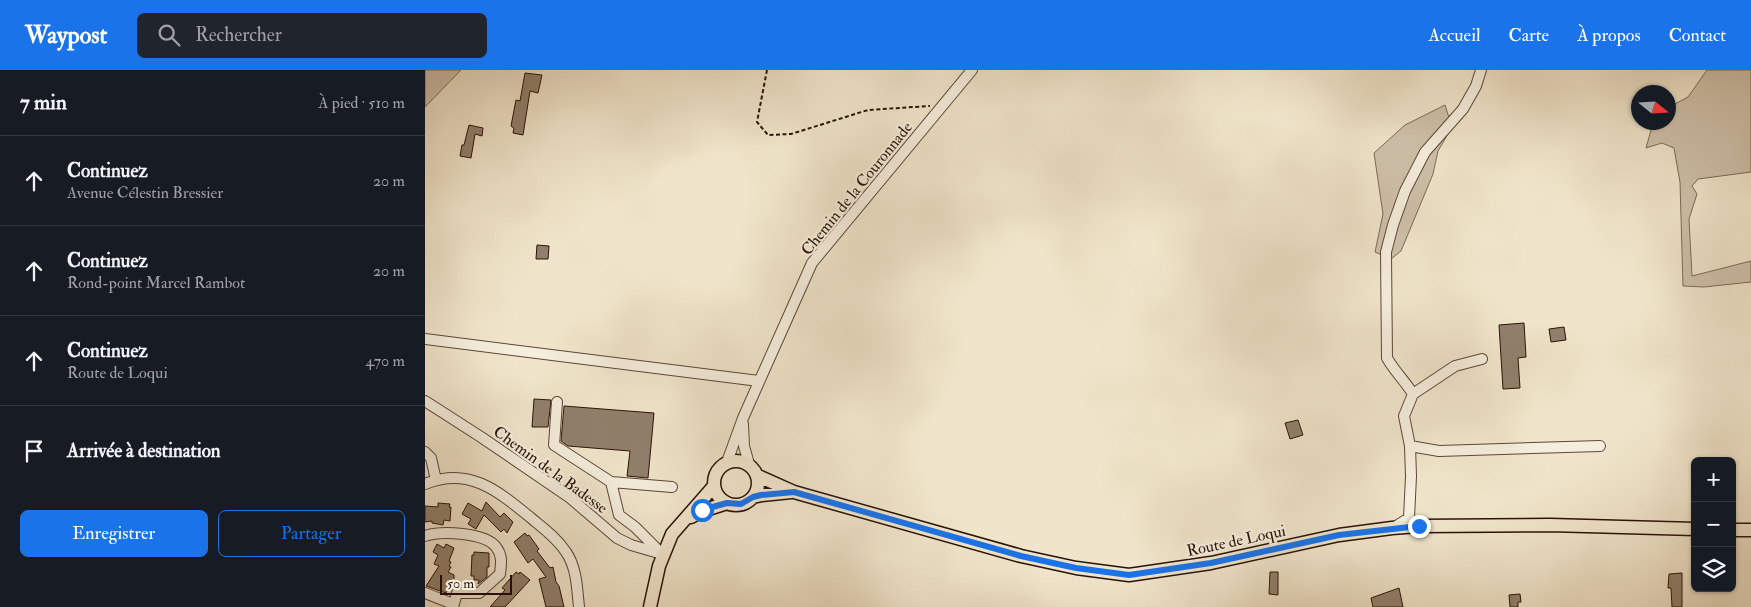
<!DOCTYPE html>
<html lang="fr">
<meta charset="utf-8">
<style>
body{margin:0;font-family:"IM FELL Double Pica",serif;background:#20242c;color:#f1f3f6}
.controls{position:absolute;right:15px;bottom:15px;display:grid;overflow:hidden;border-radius:8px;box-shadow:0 1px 4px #0004}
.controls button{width:45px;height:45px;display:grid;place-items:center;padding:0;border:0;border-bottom:1px solid #363941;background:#171b24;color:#f1f3f6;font:25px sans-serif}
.compass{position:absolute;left:1206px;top:15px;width:45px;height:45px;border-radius:50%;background:#171b24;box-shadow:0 1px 4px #0004;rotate:108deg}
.scale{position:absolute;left:15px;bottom:12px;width:72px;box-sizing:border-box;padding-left:5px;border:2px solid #2a1208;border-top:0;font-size:14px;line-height:18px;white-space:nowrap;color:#2a1208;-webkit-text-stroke:4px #f5eedd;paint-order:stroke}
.stop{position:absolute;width:15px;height:15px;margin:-11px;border:4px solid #1a73e8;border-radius:50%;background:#fff}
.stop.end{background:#1a73e8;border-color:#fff;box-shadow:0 1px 5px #0008}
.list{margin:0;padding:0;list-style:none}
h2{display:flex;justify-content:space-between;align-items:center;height:65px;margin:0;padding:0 20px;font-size:21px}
h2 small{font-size:16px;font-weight:400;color:#9ea1a6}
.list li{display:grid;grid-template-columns:32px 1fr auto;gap:15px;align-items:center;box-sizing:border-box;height:90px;padding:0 20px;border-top:1px solid #363941}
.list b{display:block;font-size:19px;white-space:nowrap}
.list p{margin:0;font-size:16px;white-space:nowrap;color:#9ea1a6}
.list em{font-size:16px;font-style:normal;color:#9ea1a6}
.actions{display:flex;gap:10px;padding:15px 20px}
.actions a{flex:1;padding:11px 0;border:1px solid #1a73e8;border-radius:8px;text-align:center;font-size:18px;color:#1a73e8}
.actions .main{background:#1a73e8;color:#fff}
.icon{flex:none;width:28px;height:28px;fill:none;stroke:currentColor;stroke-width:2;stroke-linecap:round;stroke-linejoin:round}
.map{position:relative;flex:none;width:1326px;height:537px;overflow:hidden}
header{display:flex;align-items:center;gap:30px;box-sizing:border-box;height:70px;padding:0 25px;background:#1a73e8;color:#fff}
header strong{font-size:24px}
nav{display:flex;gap:28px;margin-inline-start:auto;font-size:18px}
.search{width:350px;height:45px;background:#20242c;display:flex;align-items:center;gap:12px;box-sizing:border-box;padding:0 18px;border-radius:8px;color:#9ea1a6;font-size:19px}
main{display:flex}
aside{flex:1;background:#171b24}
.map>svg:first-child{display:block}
.green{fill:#cec1aa;stroke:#7c6a59}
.building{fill:#91806d;stroke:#2a1208}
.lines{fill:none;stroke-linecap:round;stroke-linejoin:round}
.minor-casing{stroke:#5c4739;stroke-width:12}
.major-casing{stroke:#2a1208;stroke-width:15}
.path{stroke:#2a1208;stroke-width:2;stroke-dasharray:4 2.5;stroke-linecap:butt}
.minor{stroke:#f5eedd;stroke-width:10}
.major{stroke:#f0e5cb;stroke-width:12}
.route{stroke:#1a73e8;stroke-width:6}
.labels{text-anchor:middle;stroke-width:4.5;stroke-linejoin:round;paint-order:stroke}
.street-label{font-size:16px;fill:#2a1208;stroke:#f5eedd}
</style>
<header>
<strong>Waypost</strong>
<div class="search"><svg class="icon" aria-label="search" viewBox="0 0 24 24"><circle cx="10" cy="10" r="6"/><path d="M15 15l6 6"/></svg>Rechercher</div>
<nav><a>Accueil</a><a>Carte</a><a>À propos</a><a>Contact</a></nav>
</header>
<main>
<aside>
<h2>7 min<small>À pied · 510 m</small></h2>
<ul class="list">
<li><svg class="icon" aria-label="ahead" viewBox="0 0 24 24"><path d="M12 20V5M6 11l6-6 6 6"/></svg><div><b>Continuez</b><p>Avenue Célestin Bressier</p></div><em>20 m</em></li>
<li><svg class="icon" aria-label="ahead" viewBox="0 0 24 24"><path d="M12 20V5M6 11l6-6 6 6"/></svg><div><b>Continuez</b><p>Rond-point Marcel Rambot</p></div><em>20 m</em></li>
<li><svg class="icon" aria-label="ahead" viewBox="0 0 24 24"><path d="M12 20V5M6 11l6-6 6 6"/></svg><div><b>Continuez</b><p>Route de Loqui</p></div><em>470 m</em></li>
<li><svg class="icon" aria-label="arrive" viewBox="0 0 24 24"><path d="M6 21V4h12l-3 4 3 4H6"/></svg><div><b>Arrivée à destination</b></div></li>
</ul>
<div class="actions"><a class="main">Enregistrer</a><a>Partager</a></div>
</aside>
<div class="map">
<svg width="1326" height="537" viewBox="0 0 1326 537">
<rect width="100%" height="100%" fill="#f0e5cb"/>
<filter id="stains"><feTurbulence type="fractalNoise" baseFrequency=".004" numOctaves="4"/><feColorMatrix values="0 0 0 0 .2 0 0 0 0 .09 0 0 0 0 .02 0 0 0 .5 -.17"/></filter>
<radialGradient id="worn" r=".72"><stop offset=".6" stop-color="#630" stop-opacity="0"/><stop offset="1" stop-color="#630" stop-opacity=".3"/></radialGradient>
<!-- green -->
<path class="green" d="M0 0H36L0 37Z
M1282 0H1326V102L1273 109 1267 116 1272 124 1264 149 1267 206 1326 191V212L1279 217 1258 216 1255 112 1249 78 1237 73 1221 78 1228 53 1244 52V37L1263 27Z
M1020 35 1027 57 1013 81 1008 104 976 181 966 189 950 182 958 144 949 83 980 55Z"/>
<!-- building -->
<path class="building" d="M100 3 117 5 113 23 105 21 98 65 88 63 89 58 86 56 91 30 95 31Z
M44 55 58 58 57 66 50 64 46 88 35 86 37 75H39Z
M112 175 124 176 123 189H111Z
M1099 253 1101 287 1093 288 1095 318 1078 319 1074 255Z
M1139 257 1141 270 1126 272 1124 259Z
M109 329 126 330 123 357H107Z
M139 336 229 343 223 408 202 406 205 381 143 376 136 371Z
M873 350 878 365 865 369 860 353Z
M61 432 75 447 79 443 88 452 82 463 79 459 76 462 59 445 51 459 43 454 46 449 37 444 43 433 57 441Z
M13 433 25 434 24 437H26L25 451 19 450 18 455 7 453V451L0 452V436L13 437Z
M100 463 102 466 104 465 114 479 112 481 125 498 128 497 131 512 134 516 139 537H121L114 509 121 507 108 489 103 493 89 472Z
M12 474 19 478 21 474 29 478 24 491 26 492 24 496 26 497 23 502 29 505V509L21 523 1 516 14 496 9 494 13 485 8 482Z
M49 482 64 483V497H62V507L53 514 54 510H49V506H46L47 485H49Z
M91 502 94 504 95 502 105 510 80 537H65L80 520 77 518Z
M845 502H853V525L844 524Z
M1257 503V537H1247L1246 518H1243L1244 504Z
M974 518 978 537H948L946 528Z
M1095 524 1096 532H1093V537H1085L1084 525Z"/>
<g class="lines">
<!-- minor casing -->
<g class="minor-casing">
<path id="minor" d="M0 269 334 311
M988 324 1030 296 1057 289
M0 331 56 367 144 427 192 468 206 475 237 484
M132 332 129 375 186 412
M318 354 319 376 324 394
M985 376 1014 381 1175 376
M0 382 6 388 11 410
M302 392 318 348 387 193 547 0
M0 414C44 396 73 421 106 448 118 458 132 468 141 482 152 498 152 519 154 537
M968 458 984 448 986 406 985 376 979 346 988 324C980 311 970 302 962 288L961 182 968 155 980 121 1000 82 1038 39 1051 16 1056 0
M0 466C16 460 61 463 71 477 78 486 76 494 75 504L54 523H32L28 537
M236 483 210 457 194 445 186 412 247 417
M0 523 28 534"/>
</g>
<!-- major casing -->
<g class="major-casing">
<path id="major" d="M289 413a22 22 0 1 1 44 0a22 22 0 1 1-44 0Z
M333 406 369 422 596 486 651 498 704 505 786 493 914 465 967 458 994 456 1125 455 1270 459
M328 427 337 425 366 422
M266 447 277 441 302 433
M1307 460H1326
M225 537 234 496 247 464 289 416"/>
</g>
<!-- path -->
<path class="path" d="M342 0 332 52 343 65 366 64 443 40 505 36"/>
<!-- minor -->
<use href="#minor" class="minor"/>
<!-- major -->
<use href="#major" class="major"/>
</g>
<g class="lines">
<!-- route -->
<path class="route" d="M277 440 302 433 316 434 328 427 336 425 369 422 596 486 651 498 704 505 786 493 914 465 994 456"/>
</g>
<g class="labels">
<!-- street labels -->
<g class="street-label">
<text transform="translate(431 118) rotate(-51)" y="6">Chemin de la Couronnade</text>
<text transform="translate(126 399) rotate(36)" y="6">Chemin de la Badesse</text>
<text transform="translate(811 470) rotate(-12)" y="6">Route de Loqui</text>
</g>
</g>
<rect width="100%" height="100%" filter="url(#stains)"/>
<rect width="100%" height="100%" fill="url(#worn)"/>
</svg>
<div class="controls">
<button>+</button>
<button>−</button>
<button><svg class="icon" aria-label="layers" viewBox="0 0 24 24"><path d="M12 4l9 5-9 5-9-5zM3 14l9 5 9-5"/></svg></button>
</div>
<svg class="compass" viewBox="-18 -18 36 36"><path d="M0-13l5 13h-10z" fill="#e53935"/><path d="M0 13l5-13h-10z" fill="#9ea1a6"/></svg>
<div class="scale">50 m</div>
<div class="stop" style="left:277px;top:440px"></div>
<div class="stop end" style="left:994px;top:456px"></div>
</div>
</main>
